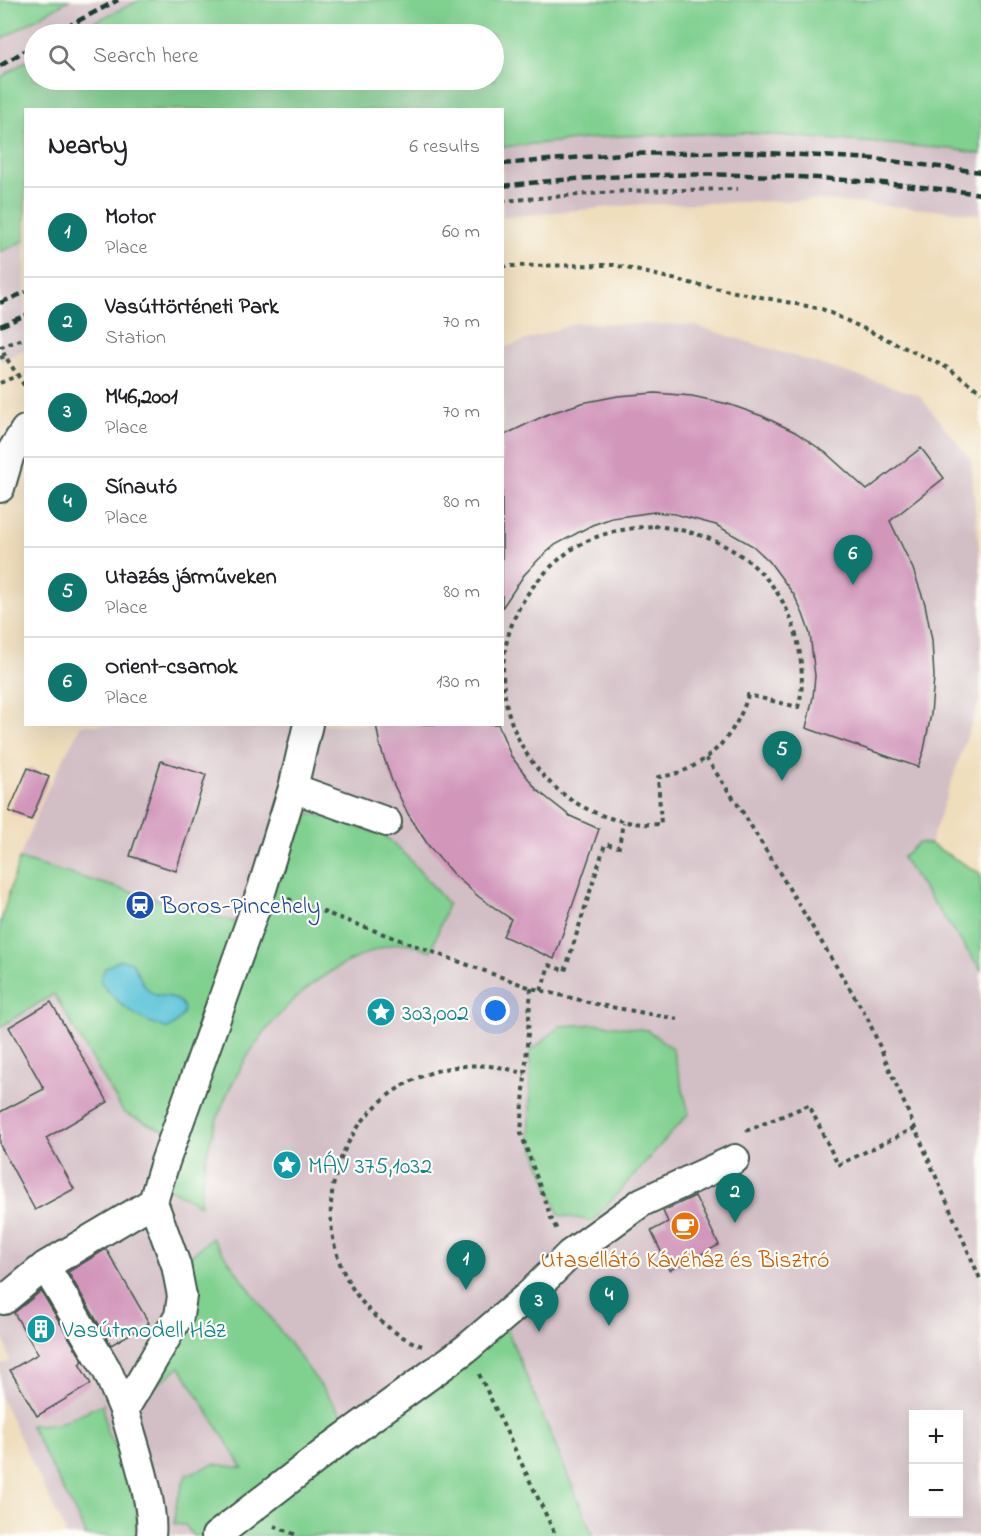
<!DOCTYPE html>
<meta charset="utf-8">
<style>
body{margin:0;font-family:"Indie Flower",sans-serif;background:#f2f2f2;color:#202124}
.controls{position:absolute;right:18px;bottom:18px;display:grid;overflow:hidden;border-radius:0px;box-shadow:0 6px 24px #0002}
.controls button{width:54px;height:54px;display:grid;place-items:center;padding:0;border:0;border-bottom:2px solid #e0e0e0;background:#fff;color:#202124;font:30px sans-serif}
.you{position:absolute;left:496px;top:1011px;width:21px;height:21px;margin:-15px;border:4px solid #fff;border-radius:50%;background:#1a73e8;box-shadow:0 0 0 9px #1a73e833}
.badge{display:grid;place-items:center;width:39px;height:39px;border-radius:50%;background:#0f766e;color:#fff;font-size:20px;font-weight:700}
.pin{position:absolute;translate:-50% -50px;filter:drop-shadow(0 2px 3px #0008)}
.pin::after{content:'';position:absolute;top:32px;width:21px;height:18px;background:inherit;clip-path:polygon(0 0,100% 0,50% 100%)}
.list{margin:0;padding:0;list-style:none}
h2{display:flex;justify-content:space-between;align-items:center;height:78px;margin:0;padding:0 24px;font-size:26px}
h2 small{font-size:20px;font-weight:400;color:#757577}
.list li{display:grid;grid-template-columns:39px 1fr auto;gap:18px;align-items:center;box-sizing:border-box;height:90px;padding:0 24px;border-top:2px solid #e0e0e0}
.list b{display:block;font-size:22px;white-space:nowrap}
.list p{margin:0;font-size:20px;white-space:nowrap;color:#757577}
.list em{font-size:20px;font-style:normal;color:#757577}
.icon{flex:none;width:33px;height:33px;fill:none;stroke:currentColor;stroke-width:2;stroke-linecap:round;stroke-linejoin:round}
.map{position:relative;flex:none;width:981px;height:1536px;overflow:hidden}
.search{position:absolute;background:#fff;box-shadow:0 6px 24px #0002;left:24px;top:24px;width:480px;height:66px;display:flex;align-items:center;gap:15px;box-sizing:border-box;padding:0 21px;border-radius:33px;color:#757577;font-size:22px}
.panel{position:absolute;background:#fff;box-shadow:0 6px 24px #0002;left:24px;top:108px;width:480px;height:618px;border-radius:0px}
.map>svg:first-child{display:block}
.industrial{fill:#d2bec5;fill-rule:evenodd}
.green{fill:#80d090;stroke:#508662;stroke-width:1.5}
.water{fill:#5dc4d9;stroke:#3e8086;stroke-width:1.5}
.building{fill:#d296bb}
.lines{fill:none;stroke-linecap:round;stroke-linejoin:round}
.minor-casing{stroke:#3e5548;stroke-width:32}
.path{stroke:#3e5548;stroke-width:4;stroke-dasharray:4.5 4.5;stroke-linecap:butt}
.minor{stroke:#fff;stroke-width:28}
.rail{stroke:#1f3d34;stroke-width:4.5;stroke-dasharray:9 4.5;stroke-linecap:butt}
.labels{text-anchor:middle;stroke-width:4.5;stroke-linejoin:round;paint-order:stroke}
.transit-label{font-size:24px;fill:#164399;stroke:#fdfcf7;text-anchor:start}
.culture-label{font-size:24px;fill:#0d838f;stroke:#fdfcf7;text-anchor:start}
.food-label{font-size:24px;fill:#c56008;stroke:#fdfcf7}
</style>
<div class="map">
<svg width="981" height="1536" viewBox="0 0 981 1536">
<rect width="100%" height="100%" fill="#fdfcf7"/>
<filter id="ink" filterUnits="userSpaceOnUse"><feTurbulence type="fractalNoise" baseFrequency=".0167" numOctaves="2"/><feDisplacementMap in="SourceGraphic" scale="12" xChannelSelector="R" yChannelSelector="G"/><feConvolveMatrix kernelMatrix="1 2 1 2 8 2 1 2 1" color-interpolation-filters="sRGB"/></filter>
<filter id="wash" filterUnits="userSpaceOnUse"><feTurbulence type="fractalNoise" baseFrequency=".008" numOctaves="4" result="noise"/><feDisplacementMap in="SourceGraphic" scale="24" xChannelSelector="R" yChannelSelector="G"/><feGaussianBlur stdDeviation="1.35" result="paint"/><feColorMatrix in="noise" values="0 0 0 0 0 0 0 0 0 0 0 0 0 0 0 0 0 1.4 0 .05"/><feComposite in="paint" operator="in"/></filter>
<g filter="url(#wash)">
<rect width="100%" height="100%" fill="#efddbb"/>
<!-- industrial -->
<path class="industrial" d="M69 0H140L69 34H34V56L0 78V40Z
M749 133 952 149 981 154V214L822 200 634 205 503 217V147L618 136Z
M25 240V349L0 362V252Z
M576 323 693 325 919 395 971 460 981 576V696L930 844H918L903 858 981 970V1536H63L66 1533 0 1396V1365L10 1361 0 1326V924L19 859 44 796 81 725 502 724 503 348ZM914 1414H958V1514H914Z"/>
<!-- green -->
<path class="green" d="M0 0H69L0 40Z
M140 0H981V154L952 149 749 133 618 136 503 147 502 110H26L25 240 0 252V78L34 56V80H494V34H69Z
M311 813 384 835 404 853 448 904 431 951C423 949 416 945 409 944 395 940 362 955 348 962 262 1004 203 1111 200 1205L165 1187 280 844Z
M918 843 930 844 981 874V970L902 858Z
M19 859 245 925 171 1134 124 1113 54 994 0 1027V924Z
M600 1024 647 1030 672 1048 689 1113 593 1221 559 1215 530 1137V1052L560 1026Z
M212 1238 354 1431 503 1320 593 1536H193L185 1525 174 1524 176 1505 186 1475 214 1464 243 1468 180 1367 147 1392 191 1316 196 1287 189 1257Z
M103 1404 107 1433 122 1454 138 1516 135 1536H84L86 1534 30 1425 57 1424Z"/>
<!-- water -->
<path class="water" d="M120 960 132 962C138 972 143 989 154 994 160 997 167 995 173 998 194 1007 180 1021 168 1029 139 1020 118 1006 100 981L105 968Z"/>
<g id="blocks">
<!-- building -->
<path class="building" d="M655 393 692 396 728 404 762 416 795 432 826 453 867 490 921 448 944 478 890 521 913 569 925 604 932 640 934 677 931 714 924 750 918 767 806 728 813 697 815 676 810 634 803 614 794 595 769 561 753 546 716 525 675 514 654 512 612 518 592 525 555 545 539 559 524 575 502 608V436L548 414 582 403 618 396Z
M376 724H498L511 756 537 790 570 816 599 829 554 959 503 936 511 919 479 897 452 873 428 845 408 814 392 781 380 746Z
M161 761 206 775 176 871 130 856Z
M28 768 49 777 31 820 9 811Z
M51 1002 108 1102 46 1138 74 1189 35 1210 0 1145V1112L44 1089 9 1027Z
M695 1196 719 1245 670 1270 651 1231 668 1222 663 1211Z
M106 1249 149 1323 111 1345 68 1272Z
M41 1291 83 1361 79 1364 91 1384 37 1416 10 1370 38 1354 14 1313Z"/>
</g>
</g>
<g filter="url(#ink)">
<use href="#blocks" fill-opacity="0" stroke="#3e5548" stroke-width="1.5"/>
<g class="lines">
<!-- minor casing -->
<g class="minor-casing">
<path id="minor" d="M0 488 10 454 25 430
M293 788 387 822
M45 1266 107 1370 124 1410
M4 1300 45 1266 153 1202
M151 1536C155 1505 133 1442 124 1410L179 1316 182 1296 176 1265 153 1202 165 1162 262 889 293 788 308 724
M216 1536 338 1442 467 1348 530 1294 570 1254 642 1202 735 1159"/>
</g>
<!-- path -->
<path class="path" d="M502 201 627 191 738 189
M502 266 614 265 694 284 822 309 948 368 981 392
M5 356 1 347 26 338
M0 358 5 356 26 388
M0 383 26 372
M654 526C726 532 785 573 799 648 802 667 804 689 798 707L748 695C736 737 702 773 658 777L661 824C531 831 452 675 541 577 552 565 565 553 579 545 602 532 628 528 654 526Z
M706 758 742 811 867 1017 981 1281
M288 899 531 988 600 1005 678 1019
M531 988 521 1133 551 1218 557 1230
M541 991 549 965 565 971 605 844 619 847 623 822
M746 1131 809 1105 838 1165 915 1128
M422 1346C405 1340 389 1329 376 1317 293 1238 330 1100 440 1070 467 1063 498 1064 525 1074
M479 1374 556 1536
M274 1526 299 1536"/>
<!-- minor -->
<use href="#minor" class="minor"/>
<!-- rail -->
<path class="rail" d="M53 34 118 0
M0 66 34 45
M502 164 621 154 748 152 874 159 981 172
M502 186C662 167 822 173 981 194
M0 303 26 292
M0 326 26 315"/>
</g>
</g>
<!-- icons -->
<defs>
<g id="station-disc" transform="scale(1.5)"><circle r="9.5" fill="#1a4fb4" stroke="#fdfcf7"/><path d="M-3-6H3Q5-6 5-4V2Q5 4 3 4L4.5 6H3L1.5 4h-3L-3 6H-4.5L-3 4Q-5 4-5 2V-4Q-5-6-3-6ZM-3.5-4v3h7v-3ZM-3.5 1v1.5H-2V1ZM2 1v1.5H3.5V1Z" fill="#fff"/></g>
<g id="sight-disc" transform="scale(1.5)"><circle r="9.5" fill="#0f9aa8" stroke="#fdfcf7"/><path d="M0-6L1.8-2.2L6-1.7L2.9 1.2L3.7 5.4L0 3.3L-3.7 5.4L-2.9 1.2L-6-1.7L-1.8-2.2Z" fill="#fff"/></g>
<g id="cafe-disc" transform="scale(1.5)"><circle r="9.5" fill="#e8710a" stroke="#fdfcf7"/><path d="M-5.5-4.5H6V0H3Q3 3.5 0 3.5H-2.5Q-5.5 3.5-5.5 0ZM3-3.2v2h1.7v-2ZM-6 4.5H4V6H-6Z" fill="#fff"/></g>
<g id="building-disc" transform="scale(1.5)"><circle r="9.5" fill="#0f9aa8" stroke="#fdfcf7"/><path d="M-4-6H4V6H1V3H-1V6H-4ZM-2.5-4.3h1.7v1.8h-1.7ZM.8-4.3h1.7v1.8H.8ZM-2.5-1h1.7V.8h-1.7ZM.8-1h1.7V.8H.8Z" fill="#fff"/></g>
</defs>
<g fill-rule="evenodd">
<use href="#station-disc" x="140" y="905"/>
<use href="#sight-disc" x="381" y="1012"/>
<use href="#sight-disc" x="287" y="1165"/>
<use href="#cafe-disc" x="685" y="1226"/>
<use href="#building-disc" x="41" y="1329"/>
</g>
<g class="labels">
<!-- transit labels -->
<g class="transit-label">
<text x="161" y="913">Boros-Pincehely</text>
</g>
<!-- culture labels -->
<g class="culture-label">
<text x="402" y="1020">303,002</text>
<text x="308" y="1173">MÁV 375,1032</text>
<text x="62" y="1337">Vasútmodell Ház</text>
</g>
<!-- food labels -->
<g class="food-label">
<text x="685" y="1267">Utasellátó Kávéház és Bisztró</text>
</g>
</g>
</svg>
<div class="controls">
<button>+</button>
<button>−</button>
</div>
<div class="you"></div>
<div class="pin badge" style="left:466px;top:1290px">1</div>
<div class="pin badge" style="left:735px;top:1223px">2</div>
<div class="pin badge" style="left:539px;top:1332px">3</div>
<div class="pin badge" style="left:609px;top:1326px">4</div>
<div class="pin badge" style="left:782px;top:781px">5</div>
<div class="pin badge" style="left:853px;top:585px">6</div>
<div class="search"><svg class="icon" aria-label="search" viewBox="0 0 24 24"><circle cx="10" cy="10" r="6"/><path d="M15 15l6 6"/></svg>Search here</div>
<section class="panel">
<h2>Nearby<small>6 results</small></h2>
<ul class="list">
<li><span class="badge">1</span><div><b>Motor</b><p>Place</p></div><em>60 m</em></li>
<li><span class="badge">2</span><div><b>Vasúttörténeti Park</b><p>Station</p></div><em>70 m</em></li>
<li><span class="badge">3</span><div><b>M46,2001</b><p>Place</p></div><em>70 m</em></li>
<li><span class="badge">4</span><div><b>Sínautó</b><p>Place</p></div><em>80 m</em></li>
<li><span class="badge">5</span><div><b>Utazás járműveken</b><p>Place</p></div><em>80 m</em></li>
<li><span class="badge">6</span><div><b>Orient-csarnok</b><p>Place</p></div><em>130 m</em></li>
</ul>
</section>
</div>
